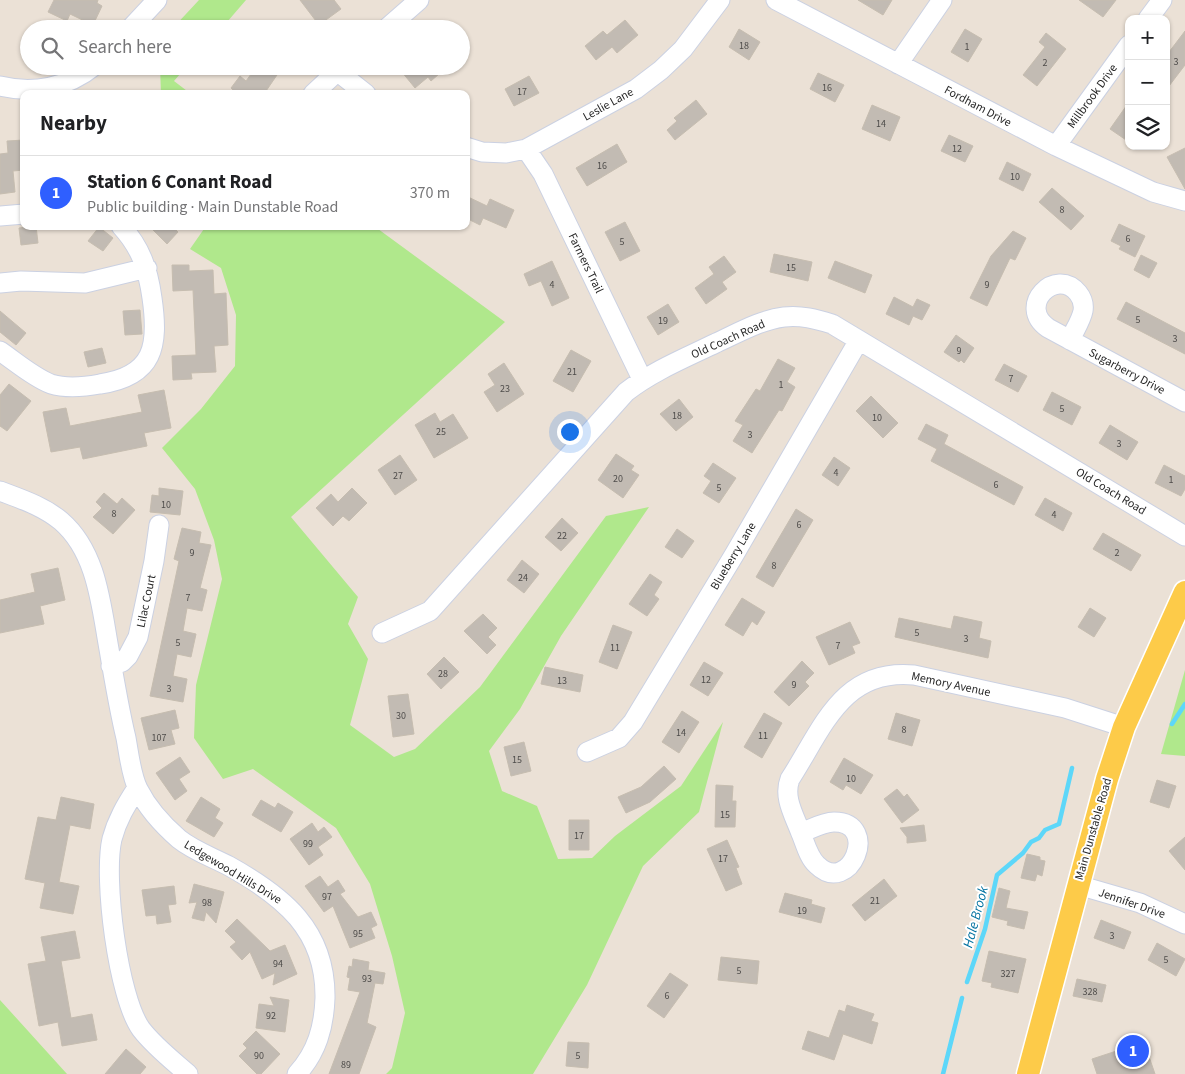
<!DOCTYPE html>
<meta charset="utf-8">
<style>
body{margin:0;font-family:"Source Sans 3",sans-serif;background:#f2f2f2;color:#202124}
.controls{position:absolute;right:15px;top:15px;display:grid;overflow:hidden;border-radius:10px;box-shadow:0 1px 4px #0004}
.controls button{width:45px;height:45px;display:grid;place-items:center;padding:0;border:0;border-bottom:1px solid #e0e0e0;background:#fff;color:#202124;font:25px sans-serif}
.you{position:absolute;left:569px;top:431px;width:18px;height:18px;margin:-12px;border:4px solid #fff;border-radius:50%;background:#1a73e8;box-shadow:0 0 0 8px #1a73e833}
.badge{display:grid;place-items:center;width:32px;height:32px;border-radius:50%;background:#2f5fff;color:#fff;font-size:16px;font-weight:700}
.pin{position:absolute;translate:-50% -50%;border:2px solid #fff;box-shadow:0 1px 5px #0006}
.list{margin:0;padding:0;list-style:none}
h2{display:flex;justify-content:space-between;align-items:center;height:65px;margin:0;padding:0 20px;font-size:21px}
h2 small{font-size:16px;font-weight:400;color:#757577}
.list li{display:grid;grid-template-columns:32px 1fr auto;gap:15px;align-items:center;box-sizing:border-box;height:75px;padding:0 20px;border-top:1px solid #e0e0e0}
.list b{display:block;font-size:19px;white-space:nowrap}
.list p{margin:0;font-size:16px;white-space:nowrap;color:#757577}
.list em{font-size:16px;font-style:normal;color:#757577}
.icon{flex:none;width:28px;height:28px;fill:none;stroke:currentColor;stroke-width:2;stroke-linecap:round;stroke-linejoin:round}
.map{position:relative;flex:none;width:1185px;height:1074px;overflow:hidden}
.search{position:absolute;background:#fff;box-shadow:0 1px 4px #0004;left:20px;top:20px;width:450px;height:55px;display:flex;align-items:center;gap:12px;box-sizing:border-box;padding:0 18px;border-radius:28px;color:#757577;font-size:19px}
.panel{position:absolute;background:#fff;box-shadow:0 1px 4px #0004;left:20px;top:90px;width:450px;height:140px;border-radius:10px}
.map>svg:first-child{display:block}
.green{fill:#b0e88c}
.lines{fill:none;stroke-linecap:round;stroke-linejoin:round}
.stream{stroke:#5dd7f9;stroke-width:4.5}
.building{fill:#c2bbb3;stroke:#c6bdb0}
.minor-casing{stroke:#cbd1e2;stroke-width:21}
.major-casing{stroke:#fff;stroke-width:25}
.minor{stroke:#fff;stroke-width:19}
.major{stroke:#fdcb49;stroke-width:22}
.labels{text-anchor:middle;stroke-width:4;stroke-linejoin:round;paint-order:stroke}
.number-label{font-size:10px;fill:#4e4c4a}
.street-label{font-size:12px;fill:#272727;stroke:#fff}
.water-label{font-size:14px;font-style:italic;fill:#0171a0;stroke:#fff}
</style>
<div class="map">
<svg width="1185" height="1074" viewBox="0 0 1185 1074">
<rect width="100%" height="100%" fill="#ebe1d6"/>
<!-- green -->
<path class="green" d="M199 0H246L221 29H172Z
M160 66H187L174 81 191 94H161Z
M206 226H374L505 322 291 517 358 597 348 624 368 659 350 725 394 757 415 749 480 687 606 516 649 507 561 636 520 709 489 751 502 791 537 806 558 859 592 858 615 836 681 786 723 722 699 812 643 866 587 985 533 1074H386L392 1068 405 1013 392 956 370 884 336 828 253 769 223 779 194 738 196 685 222 579 214 540 195 489 162 448 201 409 235 366 236 315 221 268 190 249Z
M1185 670V756L1161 754Z
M0 1000 67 1074H0Z"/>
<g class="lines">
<!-- stream -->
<path class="stream" d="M1172 724 1185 704
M967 982 985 929 997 875 1023 853 1031 842 1039 838 1045 830 1059 824 1072 768
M943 1074 962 998"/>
</g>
<!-- building -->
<path class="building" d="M54 0H98L97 3 102 6 93 25 70 14 67 21 48 12Z
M300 0H334L341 9 319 25Z
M858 0H892L883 15Z
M1079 0H1116L1103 17Z
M625 20 638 35 617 53 612 47 596 60 585 46 603 31 607 35Z
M739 29 760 42 749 60 729 47Z
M965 29 982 39 968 62 951 52Z
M1185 31V65L1166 90V56Z
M1046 33 1066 49 1037 86 1023 75 1045 47 1039 42Z
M257 66H271L279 72 264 94H237L231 88 240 76 246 81Z
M397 66H448L431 81 428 77 415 88Z
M818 73 844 85 835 102 810 89Z
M529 76 539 93 514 106 505 89Z
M696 100 707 114 675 140 667 130 677 121 674 118Z
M1129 102V142L1110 129Z
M872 105 900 117 890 141 862 129Z
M949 135 973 146 965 162 941 151Z
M24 140V170L13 171 15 192 0 194V154L8 153 7 141Z
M617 144 627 162 587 186 576 168Z
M1185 148V189L1167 157Z
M1007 162 1031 174 1023 191 999 179Z
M1052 188 1084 216 1071 230 1039 202Z
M466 196 487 206 490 199 514 210 506 228 483 218 480 225 466 218Z
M625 222 640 251 620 261 605 232Z
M1119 224 1145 236 1135 257 1119 249 1121 246 1111 241Z
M36 226 38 243 21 245 19 228Z
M149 226H172L178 232 167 244Z
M99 227 113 238 103 251 88 241Z
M1013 231 1026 238 1015 260 1010 258 987 306 970 298 991 256Z
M774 254 812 262 808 281 770 272Z
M1141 255 1157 263 1149 278 1134 270Z
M724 256 736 272 722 282 727 289 706 304 695 288 714 274 709 267Z
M552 261 569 298 552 306 541 281 529 286 524 274Z
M835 261 872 275 865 293 828 278Z
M172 265H189V271L213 270 214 294 226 293 228 345 214 346 216 372 191 373 192 379 173 380 172 356 196 355 193 290 173 291Z
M894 297 913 307 917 299 930 305 922 320 913 316 909 325 886 314Z
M1126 302 1185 333V354L1117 319Z
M668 304 679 322 658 335 647 317Z
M140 310 142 334 125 335 123 311Z
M0 311 26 333 16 345 0 332Z
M956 335 974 348 964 363 961 360 959 362 944 352Z
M102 348 106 363 88 367 84 352Z
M571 350 591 361 573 392 553 381Z
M778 359 795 368 787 382 795 387 782 411 779 410 752 453 733 441 743 425 735 421 756 389 760 391Z
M504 363 524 394 497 412 484 392 495 385 488 374Z
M1004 364 1027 376 1018 392 995 380Z
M9 384 31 401 7 431 0 426V395Z
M164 390 171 428 144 433 147 446 83 459 80 447 51 452 43 412 66 408 70 426 142 412 138 395Z
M1052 392 1081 407 1072 425 1043 410Z
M871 396 898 423 883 438 856 411Z
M679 399 693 417 676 431 660 414Z
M435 413 440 422 453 414 468 438 434 458 415 425Z
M926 424 948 435 944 444 1023 487 1014 505 931 461 937 449 918 439Z
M1110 425 1138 442 1127 460 1099 443Z
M616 454 634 466 631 470 639 475 623 498 598 480Z
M400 455 417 480 395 495 378 470Z
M834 457 850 468 838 486 822 475Z
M713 463 736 478 719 503 703 493 711 481 704 476Z
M1164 465 1185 476V489L1181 496 1155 483Z
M159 488 183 491 180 515 150 512 152 495 159 496Z
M352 488 367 503 349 521 343 516 333 526 316 508 331 494 338 502Z
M104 493 117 504 122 498 135 510 113 534 93 517 102 508 96 502Z
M1045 498 1072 513 1063 531 1035 515Z
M796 509 813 520 773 587 756 577Z
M562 518 578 533 561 551 545 537Z
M182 528 201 532 199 543 211 545 200 588 207 590 202 611 187 608 183 631 196 634 191 657 177 654 173 676 187 679 183 702 150 696 179 561 174 559Z
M677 529 694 541 682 558 665 547Z
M1103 533 1141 555 1131 571 1093 549Z
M522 560 539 574 524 593 507 580Z
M58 568 65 600 40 606 44 624 0 633V600L35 592 31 574Z
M650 574 662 582 654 595 659 599 647 616 629 604Z
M742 598 765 612 757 625 752 621 743 636 725 625Z
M1090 608 1106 618 1094 637 1078 627Z
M483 614 497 628 488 637 496 645 487 654 464 631Z
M954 616 982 622 979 638 991 641 988 658 895 637 899 618 951 629Z
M850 622 860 643 852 646 855 653 829 665 816 637Z
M613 625 632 632 617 669 599 662Z
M444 657 459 672 441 689 427 674Z
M802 661 814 673 805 682 809 686 789 706 774 692Z
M704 662 723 673 708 696 690 685Z
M545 667 583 675 580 692 541 684Z
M408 694 414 734 393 737 388 696Z
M175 710 179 728 171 730 175 744 149 750 141 718Z
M682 711 699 722 679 753 662 742Z
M764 713 782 723 762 758 744 747Z
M896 713 920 720 912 746 888 739Z
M524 742 531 771 511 776 504 747Z
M180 757 190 772 179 779 187 791 175 800 156 773Z
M844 758 873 775 861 794 846 785 843 790 830 782Z
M664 766 676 779 650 802 626 813 618 797 641 787Z
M1157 780 1176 786 1169 808 1150 802Z
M716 785 733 786 732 801H736L735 827H715Z
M897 789 904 797 907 794 919 810 902 823 884 799Z
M61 797 94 804 90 829 70 825 59 882 79 886 73 914 40 908 45 883 25 879 38 817 56 820Z
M201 797 220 809 215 818 223 823 214 837 186 821Z
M261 800 275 808 278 803 293 812 281 832 252 815Z
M569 820H589V850H569Z
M312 823 318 832 324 827 332 837 318 847 323 855 309 865 290 839Z
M924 825 926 841 907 843V837L900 828Z
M1185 837V870L1169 851Z
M727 840 739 867 736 868 742 884 726 891 707 849Z
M1027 854 1040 857V860L1045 861 1042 876 1037 874 1035 881 1021 878Z
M320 876 328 887 338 880 345 891 340 894 358 917 371 912 377 925 371 928 375 938 350 948 333 906 324 912 305 886Z
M884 879 897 896 865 921 852 905Z
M194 884 224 892 216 923 206 912 204 921 192 918 197 902 189 903Z
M174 886 176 904 168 905 171 922 157 924 156 915 146 916 142 890Z
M999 888 1010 891 1006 908 1028 912 1024 929 1007 925 1008 921 992 917Z
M785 893 812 900 811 904 825 908 821 923 779 912Z
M237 919 270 951 285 945 297 974 273 985 275 973 262 979 250 952 242 960 230 947 236 942 225 931Z
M1101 920 1131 932 1124 949 1094 938Z
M75 931 80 958 61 961 71 1018 92 1014 97 1040 62 1046 58 1022 39 1026 28 964 46 961 41 937Z
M1157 943 1185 959 1176 976 1148 960Z
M989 951 1026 959 1018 993 991 987 992 983 982 981Z
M721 957 759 961 757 984 718 980Z
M353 959 369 962 368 970 385 973 383 984 375 983 367 1023 376 1027 359 1074H329L360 992 348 990 350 978 347 977 349 966 352 967Z
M670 973 688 985 664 1018 647 1006Z
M1077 979 1106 985 1102 1002 1073 996Z
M270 997 289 1000 285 1032 256 1028 259 1004 274 1006Z
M847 1005 874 1014 871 1021 878 1023 872 1044 843 1034 834 1060 802 1049 808 1031 829 1038 839 1010 845 1012Z
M256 1031 280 1054 261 1074H257L239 1056 247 1048 243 1044Z
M568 1042 589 1043 588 1068 566 1066Z
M1144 1042 1155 1074H1097L1092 1059Z
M126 1049 146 1067 140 1074H105Z"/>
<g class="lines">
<!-- minor casing -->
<g class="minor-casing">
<path id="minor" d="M776 0 1056 146 1153 192 1185 201
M1148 19 1162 0
M130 29 157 0
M386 29 419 0
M898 64 942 0
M337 71 366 94
M0 86C33 94 67 88 94 66
M313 94 343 66
M1056 146 1129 45
M466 147 482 152 506 153 526 149 636 89 661 70 683 49 720 0
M526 149 543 174 642 379
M0 216 24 214
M0 283 21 281 85 283 147 268
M1070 340C1074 331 1081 321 1083 311 1084 305 1082 298 1078 293 1056 266 1016 306 1048 328L1185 402
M0 351C16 362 33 377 51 384 67 389 84 387 100 384 154 376 159 346 152 298 148 269 141 248 121 226
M0 491C21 499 43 506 61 521 97 552 101 605 109 649 114 679 119 709 126 738 129 754 131 775 138 789 147 807 164 826 179 839 194 851 212 857 229 866 283 896 326 930 325 998 324 1027 317 1052 297 1074
M382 633 430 611 626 392C653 371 685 358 716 343 738 333 760 320 784 317 801 315 816 319 832 324L1185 536
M111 666 122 662 128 656 138 637 154 561 159 525
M587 752 619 738 633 722 734 555 859 340
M137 788C126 805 117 820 112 839 103 878 118 997 141 1029 154 1046 172 1060 188 1074
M801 833C811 829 823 822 834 822 881 822 850 897 817 865 808 857 805 842 800 831 794 815 783 797 790 779 823 728 842 668 914 675L1065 708 1124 727
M1078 885 1140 903 1185 924"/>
</g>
<!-- major casing -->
<g class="major-casing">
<path id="major" d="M1028 1074 1107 779 1124 727 1185 592"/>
</g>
<!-- minor -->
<use href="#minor" class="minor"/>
<!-- major -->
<use href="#major" class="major"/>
</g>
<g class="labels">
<!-- number labels -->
<g class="number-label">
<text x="744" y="49">18</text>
<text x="967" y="50">1</text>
<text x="1176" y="65">3</text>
<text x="1045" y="66">2</text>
<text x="827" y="91">16</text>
<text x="522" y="95">17</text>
<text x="881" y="127">14</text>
<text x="957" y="152">12</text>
<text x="602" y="169">16</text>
<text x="1015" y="180">10</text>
<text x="1062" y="213">8</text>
<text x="1128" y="242">6</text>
<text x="622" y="245">5</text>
<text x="791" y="271">15</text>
<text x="552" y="288">4</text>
<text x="987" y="288">9</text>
<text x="1138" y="323">5</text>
<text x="663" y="324">19</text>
<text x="1175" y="342">3</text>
<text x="959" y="354">9</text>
<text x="572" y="375">21</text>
<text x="1011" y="382">7</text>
<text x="781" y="388">1</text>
<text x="505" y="392">23</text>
<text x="1062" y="412">5</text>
<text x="677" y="419">18</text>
<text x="877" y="421">10</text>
<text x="441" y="435">25</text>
<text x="750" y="438">3</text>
<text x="1119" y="447">3</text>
<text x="836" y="476">4</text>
<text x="398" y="479">27</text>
<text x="618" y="482">20</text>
<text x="1171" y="483">1</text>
<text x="996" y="488">6</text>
<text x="719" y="491">5</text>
<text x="166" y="508">10</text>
<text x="114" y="517">8</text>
<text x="1054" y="518">4</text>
<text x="799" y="528">6</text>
<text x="562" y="539">22</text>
<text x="192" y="556">9</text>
<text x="1117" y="556">2</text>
<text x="774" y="569">8</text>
<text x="523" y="581">24</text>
<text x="188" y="601">7</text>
<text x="917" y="636">5</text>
<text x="966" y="642">3</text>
<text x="178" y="646">5</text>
<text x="838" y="649">7</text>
<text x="615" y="651">11</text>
<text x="443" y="677">28</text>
<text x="706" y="683">12</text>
<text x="562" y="684">13</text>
<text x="794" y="688">9</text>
<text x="169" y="692">3</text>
<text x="401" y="719">30</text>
<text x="904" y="733">8</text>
<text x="681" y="736">14</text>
<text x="763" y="739">11</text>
<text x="159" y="741">107</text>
<text x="517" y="763">15</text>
<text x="851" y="782">10</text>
<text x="725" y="818">15</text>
<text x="579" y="839">17</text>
<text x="308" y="847">99</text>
<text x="723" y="862">17</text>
<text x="327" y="900">97</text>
<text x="875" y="904">21</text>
<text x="207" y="906">98</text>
<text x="802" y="914">19</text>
<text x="358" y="937">95</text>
<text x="1112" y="939">3</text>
<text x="1166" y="963">5</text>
<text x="278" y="967">94</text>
<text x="739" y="974">5</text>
<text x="1008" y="977">327</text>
<text x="367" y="982">93</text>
<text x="1090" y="995">328</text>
<text x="667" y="999">6</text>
<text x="271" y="1019">92</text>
<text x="259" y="1059">90</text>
<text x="578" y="1059">5</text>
<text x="346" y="1068">89</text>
</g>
<!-- street labels -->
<g class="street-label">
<text transform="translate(1092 96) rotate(-54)" y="4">Millbrook Drive</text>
<text transform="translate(608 104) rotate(-29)" y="4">Leslie Lane</text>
<text transform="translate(978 106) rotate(28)" y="4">Fordham Drive</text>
<text transform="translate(586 263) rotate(64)" y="4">Farmers Trail</text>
<text transform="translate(728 339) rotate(-24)" y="4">Old Coach Road</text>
<text transform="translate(1127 371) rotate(28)" y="4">Sugarberry Drive</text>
<text transform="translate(1111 491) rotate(31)" y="4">Old Coach Road</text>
<text transform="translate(733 556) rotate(-59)" y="4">Blueberry Lane</text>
<text transform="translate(146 601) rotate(-78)" y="4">Lilac Court</text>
<text transform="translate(951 684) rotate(12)" y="4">Memory Avenue</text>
<text transform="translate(1093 829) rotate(-74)" y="4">Main Dunstable Road</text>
<text transform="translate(233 872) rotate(31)" y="4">Ledgewood Hills Drive</text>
<text transform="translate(1132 903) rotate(19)" y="4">Jennifer Drive</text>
</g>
<!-- water labels -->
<g class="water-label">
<text transform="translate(975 917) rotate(-75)" y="5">Hale Brook</text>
</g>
</g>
</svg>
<div class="controls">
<button>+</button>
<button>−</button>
<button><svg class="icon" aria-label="layers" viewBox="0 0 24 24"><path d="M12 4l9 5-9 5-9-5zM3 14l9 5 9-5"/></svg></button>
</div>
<div class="you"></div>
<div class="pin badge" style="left:1133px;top:1051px">1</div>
<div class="search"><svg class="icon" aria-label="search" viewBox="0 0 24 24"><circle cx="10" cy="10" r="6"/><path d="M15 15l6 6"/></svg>Search here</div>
<section class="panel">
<h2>Nearby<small></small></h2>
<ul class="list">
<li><span class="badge">1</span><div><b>Station 6 Conant Road</b><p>Public building · Main Dunstable Road</p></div><em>370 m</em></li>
</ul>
</section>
</div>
